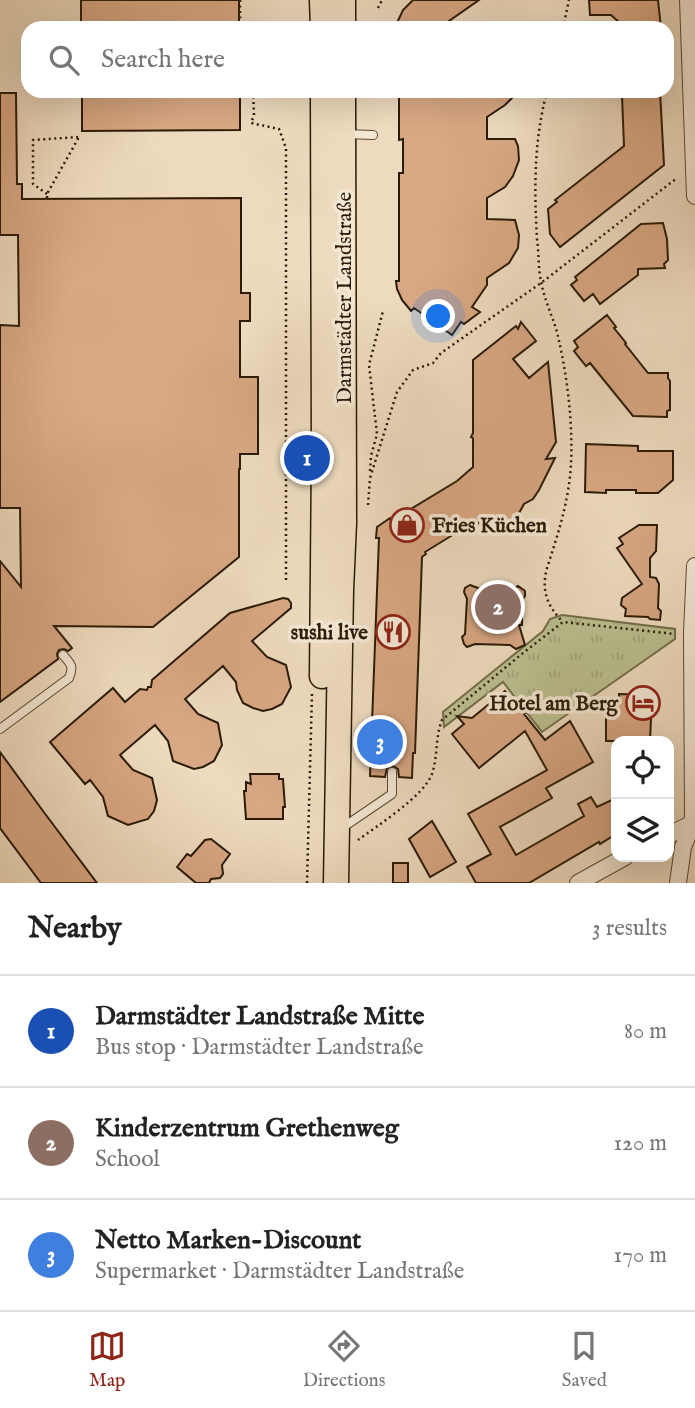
<!DOCTYPE html>
<meta charset="utf-8">
<style>
body{margin:0;font-family:"IM FELL English",serif;background:#f6f6f6;color:#222}
.controls{position:absolute;right:21px;bottom:21px;display:grid;overflow:hidden;border-radius:14px;box-shadow:0 7px 28px #0002}
.controls button{width:63px;height:63px;display:grid;place-items:center;padding:0;border:0;border-bottom:2px solid #e0e0e0;background:#fff;color:#222;font:35px sans-serif}
.you{position:absolute;left:439px;top:317px;width:24px;height:24px;margin:-18px;border:5px solid #fff;border-radius:50%;background:#1a73e8;box-shadow:0 0 0 10px #1a73e833}
.badge{display:grid;place-items:center;width:46px;height:46px;border-radius:50%;background:#8f2418;color:#fff;font-size:23px;font-weight:700}
.pin{position:absolute;translate:-50% -50%;border:4px solid #fff;box-shadow:0 2px 7px #0006}
.list{margin:0;padding:0;list-style:none}
h2{display:flex;justify-content:space-between;align-items:center;height:91px;margin:0;padding:0 28px;font-size:30px}
h2 small{font-size:23px;font-weight:400;color:#767676}
.list li{display:grid;grid-template-columns:46px 1fr auto;gap:21px;align-items:center;box-sizing:border-box;height:112px;padding:0 28px;border-top:2px solid #e0e0e0}
.list b{display:block;font-size:26px;white-space:nowrap}
.list p{margin:0;font-size:23px;white-space:nowrap;color:#767676}
.list em{font-size:23px;font-style:normal;color:#767676}
.icon{flex:none;width:38px;height:38px;fill:none;stroke:currentColor;stroke-width:2;stroke-linecap:round;stroke-linejoin:round}
.map{position:relative;flex:none;width:695px;height:883px;overflow:hidden}
.search{position:absolute;background:#fff;box-shadow:0 7px 28px #0002;left:21px;right:21px;top:21px;height:77px;display:flex;align-items:center;gap:18px;box-sizing:border-box;padding:0 24px;border-radius:21px;color:#767676;font-size:26px}
.sheet{height:427px;background:#fff}
nav{display:flex;justify-content:space-around;align-items:center;box-sizing:border-box;height:98px;border-top:2px solid #e0e0e0;background:#fff;font-size:19px;color:#767676}
nav a{display:grid;justify-items:center;gap:4px}
nav .on{color:#8f2418}
.map>svg:first-child{display:block}
.park{fill:url(#park-tufts);stroke:#726e4a;stroke-width:2}
.building{fill:#d8a783;stroke:#2a1b05;stroke-width:2}
.lines{fill:none;stroke-linecap:round;stroke-linejoin:round}
.lane-casing{stroke:#5b4b34;stroke-width:10}
.street-casing{stroke:#5b4b34;stroke-width:18}
.primary-casing{stroke:#2a1b05;stroke-width:27}
.path{stroke:#2a1b05;stroke-width:2.5;stroke-dasharray:2 3.5;stroke-linecap:butt}
.lane{stroke:#f4e8d5;stroke-width:8}
.street{stroke:#f4e8d5;stroke-width:16}
.primary{stroke:#eedbbf;stroke-width:24}
.labels{text-anchor:middle;stroke-width:7;stroke-linejoin:round;paint-order:stroke}
.street-label{font-size:21px;fill:#2a1b05;stroke:#f4e8d5}
.poi-label{font-size:21px;font-weight:bold;fill:#2a1b05;stroke:#f4e8d5;text-anchor:end}
</style>
<div class="map">
<svg width="695" height="883" viewBox="0 0 695 883">
<defs>
<pattern id="park-tufts" width="24" height="20" patternUnits="userSpaceOnUse" patternTransform="scale(1.75)"><rect width="24" height="20" fill="#bbc090"/><path d="M3 7l-1-3M5 7V3M7 7l1-3M15 17l-1-3M17 17v-4M19 17l1-3" fill="none" stroke="#a1a47b"/></pattern>
</defs>
<rect width="100%" height="100%" fill="#eedbbf"/>
<filter id="stains"><feTurbulence type="fractalNoise" baseFrequency=".00286" numOctaves="4"/><feColorMatrix values="0 0 0 0 .2 0 0 0 0 .09 0 0 0 0 .02 0 0 0 .5 -.17"/></filter>
<radialGradient id="worn" r=".72"><stop offset=".6" stop-color="#630" stop-opacity="0"/><stop offset="1" stop-color="#630" stop-opacity=".3"/></radialGradient>
<!-- park -->
<path class="park" d="M562 615 675 629V639L542 732 503 682 444 727 443 712 543 631 550 619Z"/>
<!-- building -->
<path class="building" d="M81 0H239V28H81Z
M413 0H479L439 28 395 27 403 10Z
M589 0H658L661 28H621V24L611 15H590Z
M82 91H240V130L82 131Z
M399 91H519L505 105 487 117V139H515L518 146 519 160 513 176 505 187 487 198V219L515 220 519 235 518 248 509 263 487 278V285L472 307 480 312 464 324 461 322 452 335 414 308 411 311 402 300 397 289 396 281H399V173H403V139L399 140Z
M623 91H660L664 165 560 247 550 234 548 209 557 202 555 200 624 146 622 96H623Z
M0 93H16L17 184H22V199L241 198V293H250V321H240V377H258V454H240V469H239V557L153 627 54 626 72 648 68 651 64 649 59 650 57 654 58 659 0 702V561L21 587 20 508H0V325L19 326 18 235H0Z
M663 223 667 239 668 260 664 264 665 268 638 269V275L600 304 593 294 584 301 571 285 577 280 575 277 641 224Z
M607 315 616 327 614 328 626 343 625 344 648 373H668V378L670 381V410L667 411V417L633 416 590 363 586 366 574 351 578 347 574 341Z
M521 322 536 341 513 359 529 378 548 362 556 442 546 459 555 458 539 490 533 499 524 504 518 515 486 534 477 520 425 552 426 554 422 557 415 753H413L412 778 399 777 398 769 393 766 387 768 385 777 370 776 379 538H376L377 527 390 518 391 521 457 481 473 467V438L471 437 473 433V360L516 326 518 329Z
M586 444 638 446V451H673V480L658 493H636V490H606V493L585 492Z
M639 525H657L656 551 650 558V577L656 578 659 584 658 608 661 611 660 620 650 619 648 617 625 616 626 609 621 605 622 598 642 584 617 548 623 544 619 538Z
M470 585 478 588 487 589H513L518 586 525 591V596L522 600V625H519L525 645 516 649 510 645 475 644 467 647 464 644 462 637 465 634 467 599 464 592 465 588Z
M283 598 288 599 291 603V608L252 641 267 657 286 665 291 687 282 704 272 709 263 711 253 708 243 703 237 690 236 682 223 666 185 699 198 714 218 723 222 745 214 761 203 767 194 769 173 761 168 741 155 725 120 755 133 770 152 778 157 800 154 811 148 819 128 825 108 816 103 797 90 780 85 784 50 742 113 688 125 702 140 689 147 690 148 687H151L152 680 230 613Z
M505 691 513 701 515 699 526 713 524 714 545 740 570 721 593 762 546 788 552 798 500 827 516 855 584 816 578 804 591 797 597 807 616 798V834L600 844 599 842 529 883H476L467 867 491 854 468 814 547 770 525 731 479 768 452 734 464 724 457 716 472 718Z
M619 694 652 695 650 741H606V704L610 701 619 702Z
M0 752 43 811 97 883H41L0 828Z
M250 774H279V779H283L285 807H283V819H246L244 791H246V782L251 784Z
M432 821 456 862 430 877 409 839Z
M211 839 230 854 222 865 223 874 220 878 211 879 209 883H196L177 867 187 854 191 856 205 840Z
M393 863H408V883H393Z"/>
<g class="lines">
<!-- lane casing -->
<g class="lane-casing">
<path id="lane" d="M344 134 373 135
M0 729 69 678C74 666 71 664 63 655
M342 828 392 794V772"/>
</g>
<!-- street casing -->
<g class="street-casing">
<path id="street" d="M688 0 695 196
M669 835 695 822
M578 883 625 857
M678 883 683 847 693 823 692 632 695 566"/>
</g>
<!-- primary casing -->
<g class="primary-casing">
<path id="primary" d="M322 0 323 28
M343 28V0
M322 676 324 456 323 91
M336 883 341 590 344 523 343 91"/>
</g>
<!-- path -->
<path class="path" d="M240 0V17L243 28
M378 8 382 0
M563 28 569 0
M253 91 254 115 251 123 279 129 286 148V580
M547 91C534 141 534 187 537 239 539 253 538 268 541 281 544 299 552 315 557 332 567 374 573 421 571 464 569 501 558 534 547 568 541 590 547 606 563 622
M47 194 33 184V140L79 137
M47 198V194L79 137
M370 471 371 456 377 434 369 365 383 311
M368 505 370 478 397 392 413 370 433 363 441 353 541 283 677 178
M358 840C377 826 424 796 432 774 438 756 435 738 442 720L523 653 563 622 675 634
M307 883 312 693"/>
<!-- lane -->
<use href="#lane" class="lane"/>
<!-- street -->
<use href="#street" class="street"/>
<!-- primary -->
<use href="#primary" class="primary"/>
</g>
<!-- icons -->
<defs>
<g id="shop-ring" transform="scale(1.75)"><circle r="9.5" fill="#f4e8d5" stroke="#8f2418" stroke-width="1.5"/><path d="M-5-2.5h2.3a2.7 3.5 0 0 1 5.4 0H5L5.5 6h-11ZM-1.5-2.5h3a1.5 2.3 0 0 0-3 0Z" fill="#8f2418"/></g>
<g id="restaurant-ring" transform="scale(1.75)"><circle r="9.5" fill="#f4e8d5" stroke="#8f2418" stroke-width="1.5"/><path d="M-5-6h1v4h1v-4h1v4h1v-4h1v5L-1.5 .5V6h-2V.5L-5-1ZM5-6V6H3V1.5H1.5Q1.5-4 5-6Z" fill="#8f2418"/></g>
<g id="hotel-ring" transform="scale(1.75)"><circle r="9.5" fill="#f4e8d5" stroke="#8f2418" stroke-width="1.5"/><path d="M-6-4.5h1.5V1H6V5H4.5V3h-9V5H-6ZM-4 0a1.8 1.8 0 1 1 3.6 0ZM.5 0V-2.5h3Q6-2.5 6 0Z" fill="#8f2418"/></g>
</defs>
<g fill-rule="evenodd">
<use href="#shop-ring" x="407" y="525"/>
<use href="#restaurant-ring" x="393" y="632"/>
<use href="#hotel-ring" x="643" y="703"/>
</g>
<g class="labels">
<!-- street labels -->
<g class="street-label">
<text transform="translate(344 298) rotate(-90)" y="7">Darmstädter Landstraße</text>
</g>
<!-- poi labels -->
<g class="poi-label">
<text x="432" y="532" text-anchor="start">Fries Küchen</text>
<text x="368" y="639">sushi live</text>
<text x="618" y="710">Hotel am Berg</text>
</g>
</g>
<rect width="100%" height="100%" filter="url(#stains)"/>
<rect width="100%" height="100%" fill="url(#worn)"/>
</svg>
<div class="controls">
<button><svg class="icon" aria-label="locate" viewBox="0 0 24 24"><circle cx="12" cy="12" r="6"/><path d="M12 2v4M12 18v4M2 12h4M18 12h4"/></svg></button>
<button><svg class="icon" aria-label="layers" viewBox="0 0 24 24"><path d="M12 4l9 5-9 5-9-5zM3 14l9 5 9-5"/></svg></button>
</div>
<div class="you"></div>
<div class="pin badge" style="left:307px;top:458px;background:#1a4fb4">1</div>
<div class="pin badge" style="left:498px;top:607px;background:#8d6e63">2</div>
<div class="pin badge" style="left:380px;top:742px;background:#3f7fe0">3</div>
<div class="search"><svg class="icon" aria-label="search" viewBox="0 0 24 24"><circle cx="10" cy="10" r="6"/><path d="M15 15l6 6"/></svg>Search here</div>
</div>
<section class="sheet">
<h2>Nearby<small>3 results</small></h2>
<ul class="list">
<li><span class="badge" style="background:#1a4fb4">1</span><div><b>Darmstädter Landstraße Mitte</b><p>Bus stop · Darmstädter Landstraße</p></div><em>80 m</em></li>
<li><span class="badge" style="background:#8d6e63">2</span><div><b>Kinderzentrum Grethenweg</b><p>School</p></div><em>120 m</em></li>
<li><span class="badge" style="background:#3f7fe0">3</span><div><b>Netto Marken-Discount</b><p>Supermarket · Darmstädter Landstraße</p></div><em>170 m</em></li>
</ul>
</section>
<nav>
<a class="on"><svg class="icon" aria-label="map" viewBox="0 0 24 24"><path d="M3 6l6-2 6 2 6-2v14l-6 2-6-2-6 2zM9 4v14M15 6v14"/></svg>Map</a>
<a><svg class="icon" aria-label="directions" viewBox="0 0 24 24"><path d="M12 3l9 9-9 9-9-9zM9 14v-3h6M13 9l2 2-2 2"/></svg>Directions</a>
<a><svg class="icon" aria-label="saved" viewBox="0 0 24 24"><path d="M7 4h10v16l-5-4-5 4z"/></svg>Saved</a>
</nav>
